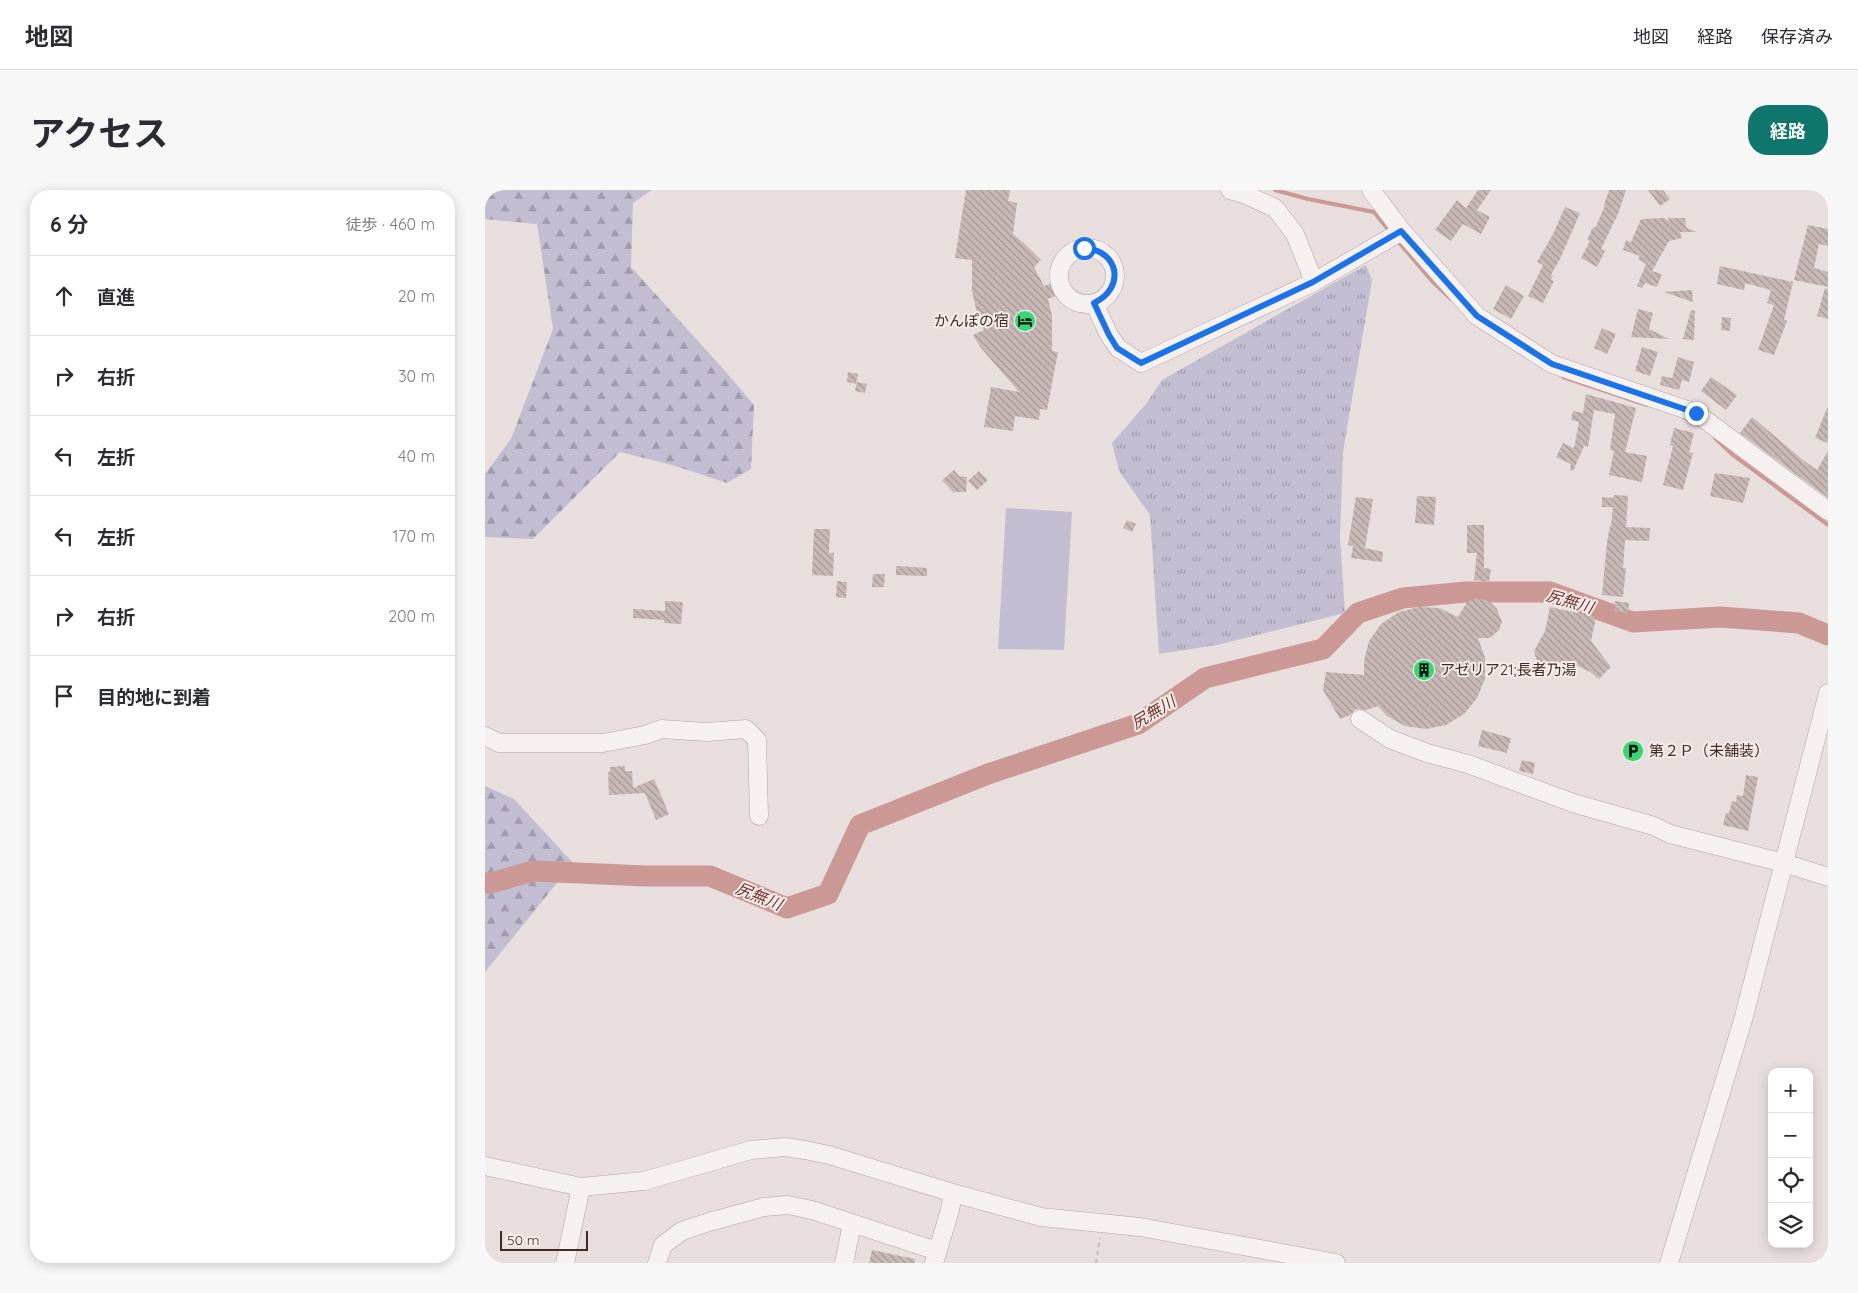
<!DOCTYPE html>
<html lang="ja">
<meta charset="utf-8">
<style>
body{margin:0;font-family:Quicksand,"Noto Sans JP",sans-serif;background:#f7f7f7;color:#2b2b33}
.controls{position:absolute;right:15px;bottom:15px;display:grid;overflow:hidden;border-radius:10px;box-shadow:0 2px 12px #0003}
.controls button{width:45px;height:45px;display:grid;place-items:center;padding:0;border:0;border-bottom:1px solid #e1e1e2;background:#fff;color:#2b2b33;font:25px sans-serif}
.scale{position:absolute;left:15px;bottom:12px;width:88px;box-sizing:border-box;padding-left:5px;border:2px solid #3f2a25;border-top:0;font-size:14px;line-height:18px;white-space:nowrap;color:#3f2a25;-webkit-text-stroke:4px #f5edec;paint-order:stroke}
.stop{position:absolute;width:15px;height:15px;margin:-11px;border:4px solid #1a73e8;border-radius:50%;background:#fff}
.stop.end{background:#1a73e8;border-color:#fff;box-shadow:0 1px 5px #0008}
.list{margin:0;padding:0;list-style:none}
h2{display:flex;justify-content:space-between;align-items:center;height:65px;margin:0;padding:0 20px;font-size:21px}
h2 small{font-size:16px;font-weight:400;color:#7c7c81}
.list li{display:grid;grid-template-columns:32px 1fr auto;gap:15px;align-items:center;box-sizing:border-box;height:80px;padding:0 20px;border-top:1px solid #e1e1e2}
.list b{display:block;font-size:19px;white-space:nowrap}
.list em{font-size:16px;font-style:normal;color:#7c7c81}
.icon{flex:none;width:28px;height:28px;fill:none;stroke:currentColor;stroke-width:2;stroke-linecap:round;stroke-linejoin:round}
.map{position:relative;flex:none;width:1343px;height:1073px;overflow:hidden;border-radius:20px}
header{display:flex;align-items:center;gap:30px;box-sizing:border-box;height:70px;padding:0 25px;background:#fff;border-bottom:1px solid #e1e1e2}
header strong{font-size:24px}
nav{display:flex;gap:28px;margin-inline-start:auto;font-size:18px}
.intro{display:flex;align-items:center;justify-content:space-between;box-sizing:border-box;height:120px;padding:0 30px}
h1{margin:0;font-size:35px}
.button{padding:12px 22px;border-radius:20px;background:#0f766e;color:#fff;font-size:18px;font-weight:700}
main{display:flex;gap:30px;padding:0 30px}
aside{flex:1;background:#fff;border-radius:20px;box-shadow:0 2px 12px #0003}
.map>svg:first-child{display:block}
.grass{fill:url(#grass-tufts)}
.forest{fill:url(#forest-firs)}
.garden{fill:#c3bdd2}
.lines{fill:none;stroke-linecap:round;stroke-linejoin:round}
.stream{stroke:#cb9895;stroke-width:4}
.river{stroke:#cb9895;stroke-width:21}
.building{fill:url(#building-back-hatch)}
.minor-casing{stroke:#b2a4a2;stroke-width:19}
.path{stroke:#c3b9b7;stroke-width:2;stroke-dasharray:4 4;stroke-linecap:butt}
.minor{stroke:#f6f1f0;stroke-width:18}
.route{stroke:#1a73e8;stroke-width:6}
.labels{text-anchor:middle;stroke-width:4;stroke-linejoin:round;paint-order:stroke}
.poi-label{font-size:15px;fill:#3f2a25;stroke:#f5edec;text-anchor:start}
.water-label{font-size:16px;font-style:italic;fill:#76342d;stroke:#f5edec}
</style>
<header>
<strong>地図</strong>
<nav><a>地図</a><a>経路</a><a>保存済み</a></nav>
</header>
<div class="intro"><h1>アクセス</h1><a class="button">経路</a></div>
<main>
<aside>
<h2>6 分<small>徒歩 · 460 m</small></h2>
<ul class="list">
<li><svg class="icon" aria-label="ahead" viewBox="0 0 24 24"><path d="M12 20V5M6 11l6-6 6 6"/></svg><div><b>直進</b></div><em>20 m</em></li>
<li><svg class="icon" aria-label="right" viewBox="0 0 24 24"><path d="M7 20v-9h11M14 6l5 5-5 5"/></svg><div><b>右折</b></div><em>30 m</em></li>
<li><svg class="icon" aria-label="left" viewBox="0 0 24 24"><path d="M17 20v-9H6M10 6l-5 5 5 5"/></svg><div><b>左折</b></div><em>40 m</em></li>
<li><svg class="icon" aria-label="left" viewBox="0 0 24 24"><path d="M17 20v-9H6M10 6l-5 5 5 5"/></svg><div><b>左折</b></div><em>170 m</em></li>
<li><svg class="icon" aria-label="right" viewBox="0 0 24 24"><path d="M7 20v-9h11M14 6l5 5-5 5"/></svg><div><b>右折</b></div><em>200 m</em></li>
<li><svg class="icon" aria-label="arrive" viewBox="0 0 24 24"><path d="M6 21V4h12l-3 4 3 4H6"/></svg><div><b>目的地に到着</b></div></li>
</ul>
</aside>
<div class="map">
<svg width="1343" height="1073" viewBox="0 0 1343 1073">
<defs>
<pattern id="grass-tufts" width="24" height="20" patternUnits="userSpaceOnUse" patternTransform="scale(1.25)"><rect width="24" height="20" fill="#c3bdd2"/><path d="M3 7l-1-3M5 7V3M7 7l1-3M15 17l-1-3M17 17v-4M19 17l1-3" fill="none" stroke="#a09aaa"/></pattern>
<pattern id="forest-firs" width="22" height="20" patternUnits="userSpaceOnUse" patternTransform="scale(1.25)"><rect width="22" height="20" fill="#c3bdd2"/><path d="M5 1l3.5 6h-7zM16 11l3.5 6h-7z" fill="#a09aaa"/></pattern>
<pattern id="building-back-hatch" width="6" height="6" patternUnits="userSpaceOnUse" patternTransform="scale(1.25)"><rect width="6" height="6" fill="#c8b9b7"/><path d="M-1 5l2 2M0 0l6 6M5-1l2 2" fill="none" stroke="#a49795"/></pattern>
</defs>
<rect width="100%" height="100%" fill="#e8dedd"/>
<!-- grass -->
<path class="grass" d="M881 75 887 90 858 262 855 348 860 423 732 455 674 464 665 325 634 281 627 253 661 214 677 190Z"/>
<!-- forest -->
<path class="forest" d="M0 0H167L148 13 146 77 240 181 269 215 266 279 242 293 187 275 135 262 48 349 0 347V284L26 249 68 139 52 34 0 29Z
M0 596 29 609 88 673 0 782Z"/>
<!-- garden -->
<path class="garden" d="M521 318 587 322 579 460 513 459Z"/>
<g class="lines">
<!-- stream -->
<path class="stream" d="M790 0 823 9 889 22 906 43
M912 50 947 91 966 109
M1078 187 1162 215
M1230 248 1248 265 1343 335"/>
<!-- river -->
<path class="river" d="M0 693H6L48 681 161 686H225L302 718 343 704 375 635 503 584 653 534 720 488 838 459 873 423 918 408 981 402H1065L1148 432 1235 427 1314 433 1343 445"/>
</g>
<!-- building -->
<path class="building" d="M481 0H525L523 11 532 13 528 44 542 56 556 70 549 77 559 96 573 91 578 103 563 109 567 126V161L573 162 562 220 555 219 554 230 530 226 528 241 499 237 506 197 534 202 495 157 488 145 499 140 492 123 487 101V70L470 68Z
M993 0H1006L992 20 1005 27 996 44 978 34 966 51 950 40 972 10 981 18Z
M1124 0H1141L1133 24 1116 59 1120 61 1112 77 1096 68 1105 51 1102 50 1108 37 1110 38 1120 16 1119 15Z
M1163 0H1178L1185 9 1175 16Z
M1080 17 1095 23 1076 67 1066 85 1068 86 1066 90 1069 91 1058 113 1043 106 1058 75 1052 72 1068 44Z
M1179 28 1185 31 1183 28H1200L1201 37 1211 42H1195L1197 48 1184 51 1167 81 1177 84 1172 97 1160 93 1157 98 1152 96 1161 74 1153 69 1155 66 1138 60 1141 50 1146 52 1156 29Z
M1323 35 1343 39V56L1334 54 1329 78 1343 82V97L1309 90Z
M1235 76 1308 92 1299 130 1302 131 1289 165 1273 160 1289 115 1282 113 1286 100 1260 93 1259 100 1232 94Z
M1021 95 1039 106 1026 129 1008 119Z
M1340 98 1343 99V129L1332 126Z
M1207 100 1208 112 1179 102Z
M1153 119 1168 123 1164 139 1184 149 1146 147Z
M1206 120 1210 121 1209 150 1198 149Z
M1237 127 1246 128 1245 141 1236 140Z
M1117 138 1131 144 1122 164 1109 158Z
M1157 157 1173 162 1165 186 1150 181Z
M1193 167 1209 172 1204 192 1197 190 1194 200 1175 195 1177 186 1187 188Z
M363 182 373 184 371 194 362 192Z
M1226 187 1252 205 1241 220 1216 201Z
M372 192 382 194 380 203 370 201Z
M1101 204 1151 218 1140 262 1162 266 1157 292 1124 285 1129 261 1125 260 1130 224 1109 220 1103 257 1099 256 1088 281 1085 280 1086 274 1071 267 1078 253 1089 258 1094 232 1086 230 1088 221 1098 223Z
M1342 218H1343V253L1330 248Z
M1267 227 1318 270 1332 280 1343 261V308L1255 243Z
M1189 238 1209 243 1204 262 1208 263 1198 300 1178 295 1188 256 1185 255Z
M469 280 474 286 482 287 481 302H468L457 290Z
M494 281 503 290 492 300 483 291Z
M1230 283 1265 288 1258 313 1225 306Z
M1129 305 1143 306 1141 337 1165 338 1164 351 1140 350 1138 378H1141L1138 407 1117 405 1122 352 1125 336H1126L1128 317H1117V307L1128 308Z
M932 306 951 307 949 335 930 333Z
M871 307 888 309 880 358 898 362 897 372 866 368 868 356 863 355Z
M642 330 651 334 647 342 638 338Z
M982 335H999V378L1006 379 1004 392 989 390 992 363H982Z
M329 339H345L344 363H349L348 386 327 385Z
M411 376 442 378V386L411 385Z
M388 384H400L399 397H387Z
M352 391 362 392 361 408 351 407Z
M993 408 1004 411 1012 419 1017 432 1014 440 1005 448H993L1000 468V489L992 508 979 524 961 535 941 539 920 536 902 526 893 516 881 520 871 519 865 525 855 529 838 500 841 482 879 485V471L884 451 896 434 914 422 934 417 954 418 973 427 982 412Z
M180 411 198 412 196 434 179 433V430L148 428V419L180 421Z
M1130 411 1144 413 1143 423 1129 421Z
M1065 417 1111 427 1106 451 1126 477 1114 489 1105 482 1091 475 1090 482 1080 480 1081 471 1053 477 1049 461 1060 441Z
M997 540 1026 548 1022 563 993 556Z
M1037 570 1050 573 1048 584 1034 581Z
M140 576V581H147L148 598 169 589 184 624 171 630 160 603 124 605 123 582H125V577Z
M1261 585 1273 587 1263 641 1238 635 1241 623H1244L1247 611 1251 612 1252 605 1258 606Z
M387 1060 430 1069V1073H384Z"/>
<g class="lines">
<!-- minor casing -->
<g class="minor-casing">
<path id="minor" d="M745 0 759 4 790 18 810 44 829 92
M886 0 917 41 992 126 1067 174 1211 223 1343 321
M574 86a28 28 0 1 1 56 0a28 28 0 1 1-56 0Z
M609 113 624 145 633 158 656 173 829 92 917 41
M875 529 905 549 942 563 983 574 1088 613 1169 636 1185 644 1299 673 1343 687
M0 546 14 553H118L160 545 176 539 222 542 261 539 272 550 274 626
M0 976 96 997 159 991 266 960 300 957 320 960 344 965 468 1003 556 1027 655 1037 851 1073
M80 1073 96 997
M172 1073 178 1055 197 1041 224 1032 279 1017 303 1015 327 1020 452 1061
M359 1073 367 1034
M449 1073 465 1020 468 1003
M1184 1073 1258 830 1343 503"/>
</g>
<!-- path -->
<path class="path" d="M611 1073 615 1048"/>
<!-- minor -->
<use href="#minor" class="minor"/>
</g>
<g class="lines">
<!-- route -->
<path class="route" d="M599 58C634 60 641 98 609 113L624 145 632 158 656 173 828 92 916 41 992 126 1067 174 1211 223"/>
</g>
<!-- icons -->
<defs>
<g id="hotel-disc" transform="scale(1.125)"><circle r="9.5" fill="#37d776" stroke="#f5edec"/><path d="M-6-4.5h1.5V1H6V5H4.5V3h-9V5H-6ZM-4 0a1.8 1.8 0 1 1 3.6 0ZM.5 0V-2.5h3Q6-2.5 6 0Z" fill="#111"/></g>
<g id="building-disc" transform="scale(1.125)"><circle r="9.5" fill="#37d776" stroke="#f5edec"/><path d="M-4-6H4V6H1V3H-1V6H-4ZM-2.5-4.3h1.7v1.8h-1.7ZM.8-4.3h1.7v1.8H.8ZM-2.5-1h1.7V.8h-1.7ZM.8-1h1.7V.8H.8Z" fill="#111"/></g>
<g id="parking-disc" transform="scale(1.125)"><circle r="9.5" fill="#37d776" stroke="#f5edec"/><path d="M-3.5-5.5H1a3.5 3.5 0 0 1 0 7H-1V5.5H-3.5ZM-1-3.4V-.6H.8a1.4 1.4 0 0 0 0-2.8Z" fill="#111"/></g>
</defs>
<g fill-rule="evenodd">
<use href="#hotel-disc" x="540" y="131"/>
<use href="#building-disc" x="939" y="480"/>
<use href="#parking-disc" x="1148" y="561"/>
</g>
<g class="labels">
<!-- poi labels -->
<g class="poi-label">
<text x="524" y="136" text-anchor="end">かんぽの宿</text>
<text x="955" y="485">アゼリア21;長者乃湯</text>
<text x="1164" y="566">第２Ｐ（未舗装）</text>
</g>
<!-- water labels -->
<g class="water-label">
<text transform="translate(1085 411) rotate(16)" y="6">尻無川</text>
<text transform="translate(668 522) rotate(-31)" y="6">尻無川</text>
<text transform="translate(274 706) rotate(22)" y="6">尻無川</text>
</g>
</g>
</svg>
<div class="controls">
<button>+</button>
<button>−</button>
<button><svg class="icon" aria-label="locate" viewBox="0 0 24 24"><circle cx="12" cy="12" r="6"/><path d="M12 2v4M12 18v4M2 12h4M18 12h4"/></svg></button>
<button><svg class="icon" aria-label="layers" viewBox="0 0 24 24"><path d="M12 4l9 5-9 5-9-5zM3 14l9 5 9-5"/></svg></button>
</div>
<div class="scale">50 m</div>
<div class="stop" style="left:599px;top:58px"></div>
<div class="stop end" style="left:1211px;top:223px"></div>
</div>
</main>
